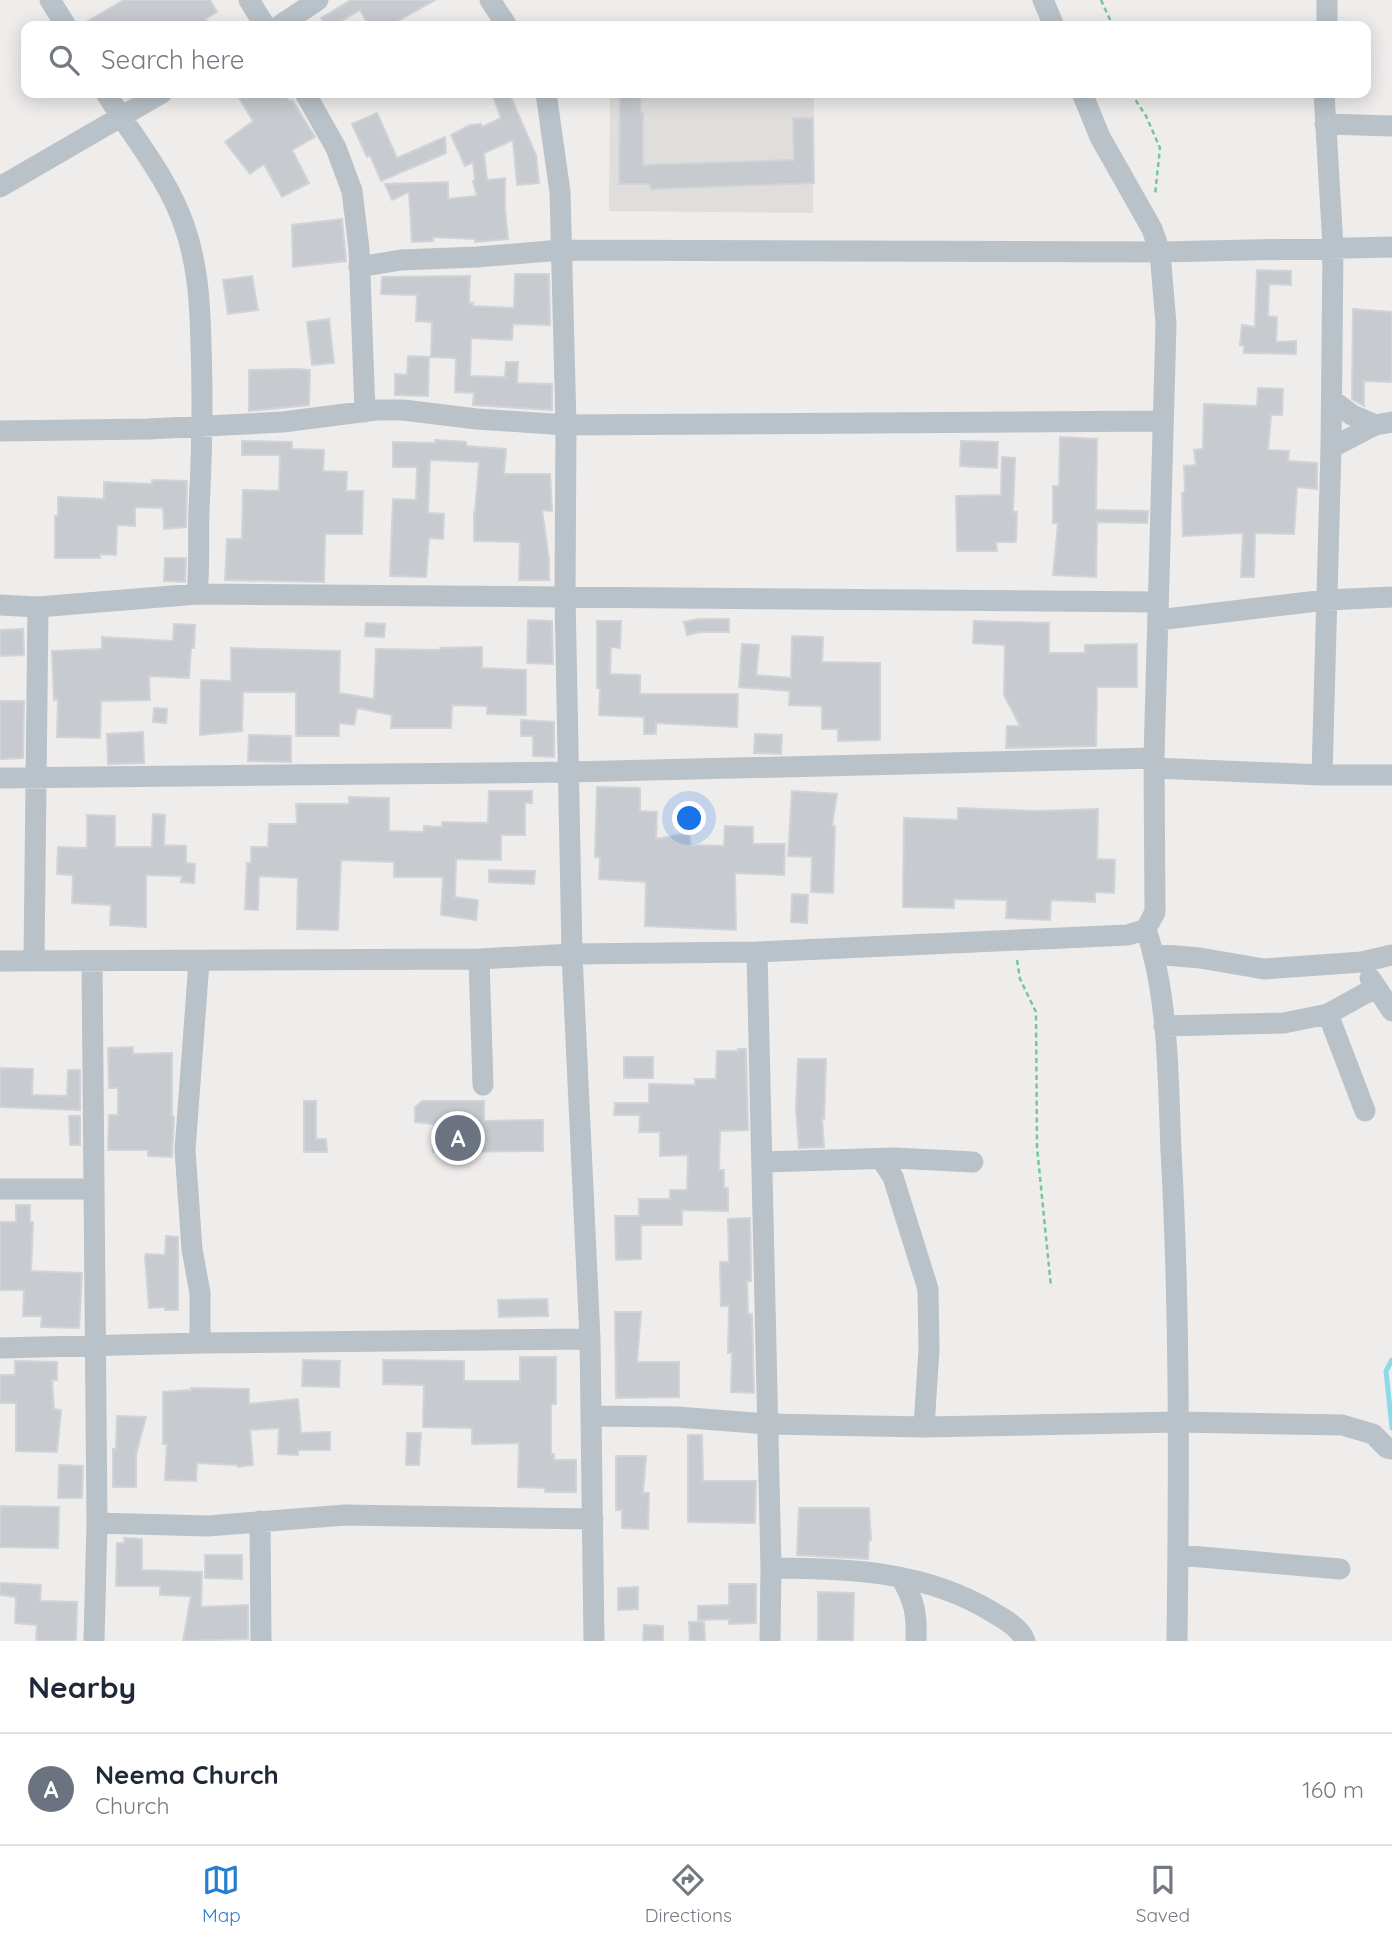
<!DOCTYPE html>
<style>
body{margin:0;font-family:Quicksand,sans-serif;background:#f6f6f7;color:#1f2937}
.you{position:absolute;left:690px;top:819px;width:24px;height:24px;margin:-18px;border:5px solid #fff;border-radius:50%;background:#1a73e8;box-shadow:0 0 0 10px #1a73e833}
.badge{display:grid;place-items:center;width:46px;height:46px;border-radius:50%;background:#247ed1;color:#fff;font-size:23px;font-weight:700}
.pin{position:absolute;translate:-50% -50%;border:4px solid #fff;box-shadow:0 2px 7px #0006}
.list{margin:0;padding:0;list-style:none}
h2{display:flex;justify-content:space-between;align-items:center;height:91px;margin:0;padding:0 28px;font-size:30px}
h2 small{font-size:23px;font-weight:400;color:#747a83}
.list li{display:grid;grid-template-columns:46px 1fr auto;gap:21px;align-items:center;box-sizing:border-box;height:112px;padding:0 28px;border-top:2px solid #e0e1e3}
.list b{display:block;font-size:26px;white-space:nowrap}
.list p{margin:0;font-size:23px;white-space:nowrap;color:#747a83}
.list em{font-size:23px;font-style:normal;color:#747a83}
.icon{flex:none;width:38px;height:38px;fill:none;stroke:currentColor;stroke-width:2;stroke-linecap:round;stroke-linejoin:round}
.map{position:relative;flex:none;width:1392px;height:1641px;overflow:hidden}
.search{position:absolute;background:#fff;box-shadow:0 4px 18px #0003;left:21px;right:21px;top:21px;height:77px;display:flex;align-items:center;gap:18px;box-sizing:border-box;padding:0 24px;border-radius:14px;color:#747a83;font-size:26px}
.sheet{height:203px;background:#fff}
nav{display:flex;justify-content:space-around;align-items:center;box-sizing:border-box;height:98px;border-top:2px solid #e0e1e3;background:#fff;font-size:19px;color:#747a83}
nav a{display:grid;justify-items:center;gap:4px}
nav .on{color:#247ed1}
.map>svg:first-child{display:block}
.education{fill:#e0dddd}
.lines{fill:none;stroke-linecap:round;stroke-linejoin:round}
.stream{stroke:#8cdae5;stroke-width:5}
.building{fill:#c7cacf;stroke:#d0d3d7;stroke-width:2}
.path{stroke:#77c698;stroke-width:2.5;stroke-dasharray:5 3.5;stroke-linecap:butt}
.minor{stroke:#b8c2c8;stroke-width:21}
</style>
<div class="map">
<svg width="1392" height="1641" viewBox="0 0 1392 1641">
<rect width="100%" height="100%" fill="#efecec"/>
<!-- education -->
<path class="education" d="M610 93H814L813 213 609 211Z"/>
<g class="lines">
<!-- stream -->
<path class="stream" d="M1392 1360 1386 1371 1392 1428"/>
</g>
<!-- building -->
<path class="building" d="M124 0H210L217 12 205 19 210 26H79Z
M351 0H435L389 26H369L360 10 333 26H326L321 18Z
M236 93H284L289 101 292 100 315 137 292 150 309 183 282 197 264 164 250 174 225 142 253 121Z
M492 93H509L536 155 539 183 517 185 513 140 484 153 487 180 505 178V209L508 239 475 242V239L433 237V241L412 242 409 192 392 200 385 184 448 182V199L477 196 473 181H475L473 162 465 166 451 135 470 125 481 124 482 127 501 118Z
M620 93H640L641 113H643V165L794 160 793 118H813L814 183 651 189 650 184H619Z
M377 113 397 158 445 137 446 153 381 181 370 155 367 157 352 124Z
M342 219 346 261 293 267 292 225Z
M1257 270 1291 271V285L1269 284 1268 316 1277 317 1276 342 1296 341V354L1244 353V346L1240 345 1242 325 1255 327Z
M515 274H549L550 325 513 324 512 340 471 338 470 376 505 377 506 362H518L517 383 552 384V410L473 405 474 393 455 392 456 358 431 357 432 322 416 321 417 295 381 294 382 277 470 276 469 303H473L472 306 514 308Z
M252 276 258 310 228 314 223 280Z
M1353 309 1392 312V382L1364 381V406L1352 399Z
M329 319 334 363 312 365 307 322Z
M408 356 429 357 428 396 395 395V374L407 375Z
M296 369 310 370 309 405 249 411V370Z
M1258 388 1283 389 1282 415H1271L1268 450 1289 451 1288 461 1317 463V489L1297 487 1294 534 1255 533 1254 577H1241L1243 533 1183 536 1182 493 1185 492 1184 466 1196 465 1194 450 1203 449 1204 404 1257 406Z
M1060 437 1097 439 1096 510 1148 511 1147 523 1097 522 1096 577 1053 575 1058 523H1053V486H1059Z
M435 440 466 442V446L506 449 504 474H550L552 511 542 510 549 559V580H519L520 542 474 541V512H475L479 462 430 460 428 513 444 514 443 539 429 538 426 577 390 576 393 499 416 500 417 467H393V442L435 443Z
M242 441 292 442V449L324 450 323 471 347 472 346 491H363L362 534H325L324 582 225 580 227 539H242L243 490 279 491 280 455H242Z
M961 441 998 442 997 468 960 466Z
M1002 457 1015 458 1013 512H1017L1016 542H996L997 551H957L956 496 1001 495Z
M152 480 187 481 186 527 164 529 163 508 135 507V526L117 525 116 555 100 554V558H55V516H58V497L104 499V482L152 484Z
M165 558H186L185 582 164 581Z
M699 619H729V632H700L687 635 684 622Z
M528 620 552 621 553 664 527 663Z
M597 621H621L620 648 611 647 610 674 640 675V694H738L737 727 656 723V734H644V717L599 715 600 688H597Z
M974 621 1049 623V653H1085V645L1137 644V687H1097L1096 746 1006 748 1007 726H1020L1004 695 1005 645 973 643Z
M366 623 385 624 384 637 365 636Z
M174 624 195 625 194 648H191L189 678 149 676 150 700 101 701 100 738 57 737 58 699 54 700 52 651 102 649V637L173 641Z
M23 629 24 655 0 656V630Z
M792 636 823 637 822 662 880 663V740L838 741V729H822V706L789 705 790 691 739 687 742 644 759 645 756 675 791 678Z
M482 647V668L526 670V715L487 714V706L452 705 451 728H391L392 715 357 708 354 725 339 723V736H296V692H243L242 731 200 735 201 680 231 681V648L340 651 339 693 374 699 376 649 440 650V648Z
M0 701H24L23 758 0 759Z
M154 708 167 709 166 723 153 722Z
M521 720 554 722V757L533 756V736H521Z
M143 732 144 763 108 764 107 734Z
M755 734 782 735 781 754 754 753Z
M249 735 291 736V762L248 761Z
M597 787 640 788V811L657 812 656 839 689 833 691 845 724 846 725 826 753 827V844H785L784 875 735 873 736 930 645 926 646 882 599 879 600 857H595Z
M489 791H532V803H525V835H501V860L456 859 455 897 478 900 476 920 441 915 443 877H394V862L341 860 338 930 297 929 298 878 259 876 258 910 245 909 247 863H251V847H268L269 824H297L296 804H349V797L389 798V831L424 832V826L442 827V822L488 823Z
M792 791 837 794 832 826H835L833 893 811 892 812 857 788 856Z
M958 808 1038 811 1098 809 1097 859 1115 860 1114 893 1095 892V902L1051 900 1050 920 1006 918 1007 900 954 899V908L903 907 904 818 958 820Z
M153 814 165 815 164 845 186 846V863L195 864 194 883 181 882 182 876 146 875V927L110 925 111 905 72 903 73 875 57 874 58 847 87 848V815L115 816V847H152Z
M489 870 535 871 534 884 489 882Z
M792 894 808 895 807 923 791 922Z
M133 1047V1054L172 1053V1115L174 1117 172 1157 148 1156V1150H108L109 1115H118V1088H109L108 1048Z
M738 1049H746L748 1130 720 1131 719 1170H724V1188H728V1211L682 1210V1225H641V1259L616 1260 615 1216H639V1199H670V1190H687L688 1155 660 1156V1132H639L640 1115H614L615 1103H649V1084L695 1085V1079H716L717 1051H738Z
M624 1057H653V1078H624Z
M798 1059H826L824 1119H822L824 1147 799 1148 796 1109Z
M0 1068 33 1069 32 1095 67 1096 68 1070H80V1110L0 1107Z
M304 1101H316V1139H326L327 1152H304Z
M422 1101H484V1121L543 1120V1151L433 1152 434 1124 415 1122V1107Z
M69 1116H80V1145H70Z
M16 1205H30V1222H33L31 1271 82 1273 79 1328 41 1327 42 1316H23L24 1290H0V1222H16Z
M750 1218 751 1281H747L748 1314H752L754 1393 731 1392 732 1353H728L729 1306H721L720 1262H729L728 1219Z
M166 1236 178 1237V1310H165V1307L149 1308 145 1257 146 1254 165 1255Z
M547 1299 548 1316 499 1317 498 1300Z
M615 1312H641L637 1362H679V1397L616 1398Z
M520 1357H556V1404H551V1454H554V1460H576V1492H545V1488L518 1487 519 1443 472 1444V1428L423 1427 424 1385 383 1384V1360L464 1361V1381H520Z
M303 1360 340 1361 339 1387 302 1386Z
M15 1361 57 1362V1380H52L54 1409 61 1410 57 1452 16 1451V1403H0V1375H15Z
M191 1388 249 1389V1404L298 1399 301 1433 330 1432V1450H298V1455L278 1454 279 1428 250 1430 253 1465 238 1467 237 1465 197 1463 196 1481 165 1480 167 1444H163V1392L191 1390Z
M117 1416 146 1417 136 1454V1487H113V1449H116Z
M407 1433H421L419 1465H406Z
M688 1435H702L703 1481H756L755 1523 688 1522Z
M616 1456H646L643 1493H649L648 1529 622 1528V1510H616Z
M59 1465 83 1466 82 1498H58Z
M0 1506 59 1507 58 1548 0 1547Z
M799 1508H869L871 1540H869L868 1559 797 1555Z
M124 1538 142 1539V1570L202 1572 201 1607 248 1605V1639L183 1641 191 1596 160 1595V1586H116L117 1543H125Z
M205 1555H242V1579L205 1578Z
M0 1583 41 1585 40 1601 77 1602 76 1641H36L37 1625 15 1623 16 1597 0 1595Z
M729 1584H756V1623L729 1624V1619L698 1620V1606L729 1605Z
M638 1587V1609L618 1610V1588Z
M818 1592 854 1593 853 1641H818Z
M689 1622H704L705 1641H690Z
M644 1625 663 1626V1641H643Z"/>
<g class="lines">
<!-- path -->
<path class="path" d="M1101 0 1113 26
M1131 93 1146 116 1160 148 1155 195
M1017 960 1020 979 1036 1012 1037 1147 1051 1287"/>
<!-- minor -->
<path class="minor" d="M50 0 66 26
M249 0 265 26
M490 0 507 26
M1043 0 1054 26
M279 26 318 0
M1327 26V0
M106 93C132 136 167 176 184 225 198 264 200 304 201 345 203 400 202 454 199 509 198 538 200 565 197 594
M305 93 336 148 352 191 359 249 365 412
M546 93 560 192 566 425 565 596 572 954 590 1339 594 1641
M1325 124 1392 126
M0 187 162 93
M359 267 401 260 477 257 561 250 1160 252 1392 247
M1332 400 1352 415 1375 425
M0 431 148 429 283 422 376 410H403L477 419 566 425 1163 421
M1331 448 1375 425 1392 422
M0 605 38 607 197 594 1157 602
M1158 620 1326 600 1392 597
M1154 768 1322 775H1392
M1322 775 1331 448 1333 247 1324 93
M0 778 570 772 1154 758
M1146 929C1169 999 1168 1078 1171 1151 1180 1314 1179 1478 1177 1641
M757 952 771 1568 770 1641
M1154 954 1200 958 1264 969 1362 962 1392 955
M479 959 483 1085
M34 960 38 607
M0 961 479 959 572 954 757 952 1128 935 1146 929 1155 912 1154 758 1166 324 1160 252 1152 229 1100 137 1082 93
M92 961 97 1523 94 1641
M199 962 185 1150 192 1249 200 1293V1343
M1370 978 1392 1011
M1328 1014 1365 1111
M1164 1026 1284 1023 1328 1014 1375 988
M881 1159 893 1177 928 1289 929 1349 924 1427
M763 1162 895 1158 973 1162
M0 1189H94
M0 1348 200 1343 590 1339
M592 1416 677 1417 767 1424 924 1427 1177 1422 1342 1425 1373 1434 1387 1448 1392 1449
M260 1521 261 1641
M97 1523 208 1526 345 1515 593 1519
M1178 1555 1340 1569
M771 1568C849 1568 926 1571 994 1613 1006 1620 1020 1628 1025 1641
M901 1578C915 1601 917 1615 916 1641"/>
</g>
</svg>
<div class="you"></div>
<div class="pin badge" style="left:458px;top:1138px;background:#6b7280">A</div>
<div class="search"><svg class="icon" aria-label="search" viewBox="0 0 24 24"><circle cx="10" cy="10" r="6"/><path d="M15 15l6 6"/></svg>Search here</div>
</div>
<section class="sheet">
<h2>Nearby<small></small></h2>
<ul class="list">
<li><span class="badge" style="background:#6b7280">A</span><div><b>Neema Church</b><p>Church</p></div><em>160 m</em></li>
</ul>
</section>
<nav>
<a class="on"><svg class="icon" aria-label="map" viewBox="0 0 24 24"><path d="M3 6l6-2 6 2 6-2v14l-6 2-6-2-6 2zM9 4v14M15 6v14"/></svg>Map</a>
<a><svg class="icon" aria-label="directions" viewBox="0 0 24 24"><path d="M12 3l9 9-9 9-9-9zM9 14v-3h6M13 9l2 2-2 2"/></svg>Directions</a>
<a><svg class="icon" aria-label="saved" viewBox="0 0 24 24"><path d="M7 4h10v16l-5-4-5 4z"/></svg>Saved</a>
</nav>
